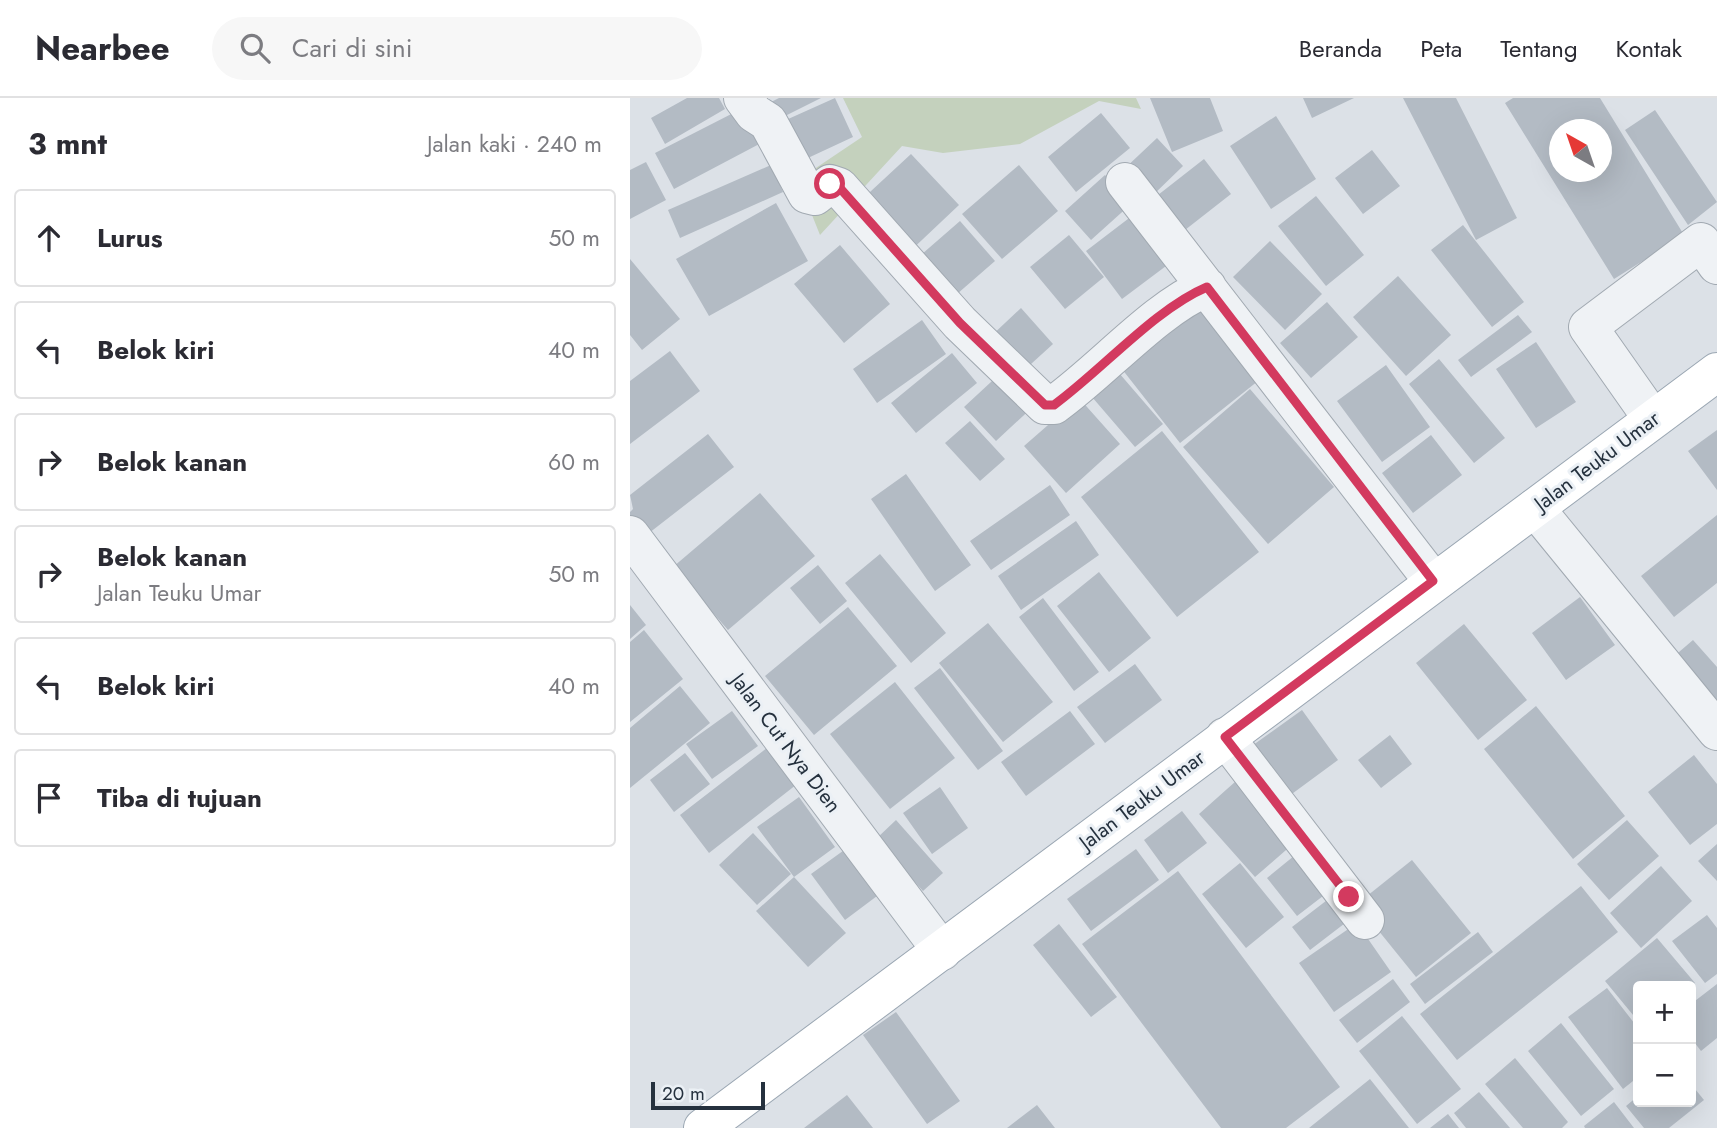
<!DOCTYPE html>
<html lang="id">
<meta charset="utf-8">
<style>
body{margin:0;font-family:Jost,sans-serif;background:#f7f7f7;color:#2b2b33}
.controls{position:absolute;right:21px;bottom:21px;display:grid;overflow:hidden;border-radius:7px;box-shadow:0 7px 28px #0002}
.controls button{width:63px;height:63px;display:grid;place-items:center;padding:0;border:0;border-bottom:2px solid #e1e1e2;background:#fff;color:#2b2b33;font:35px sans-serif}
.compass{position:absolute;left:919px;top:21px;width:63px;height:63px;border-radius:50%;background:#fff;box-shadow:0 7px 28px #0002;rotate:320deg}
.scale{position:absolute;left:21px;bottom:18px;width:114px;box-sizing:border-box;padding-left:7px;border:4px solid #25313e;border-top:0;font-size:19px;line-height:24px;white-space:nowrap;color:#25313e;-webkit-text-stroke:5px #ebf0f5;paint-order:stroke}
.stop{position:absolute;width:21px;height:21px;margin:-16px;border:5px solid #d33a5f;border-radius:50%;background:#fff}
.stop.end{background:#d33a5f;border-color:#fff;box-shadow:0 2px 7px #0008}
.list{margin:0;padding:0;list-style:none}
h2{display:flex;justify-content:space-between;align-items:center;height:91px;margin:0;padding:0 28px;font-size:30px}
h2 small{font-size:23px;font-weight:400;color:#7c7c81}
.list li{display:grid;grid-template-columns:46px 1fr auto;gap:21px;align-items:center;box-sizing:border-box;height:98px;margin:0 14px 14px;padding:0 14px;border:2px solid #e1e1e2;border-radius:7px}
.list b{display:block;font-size:26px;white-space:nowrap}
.list p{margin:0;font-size:23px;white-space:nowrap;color:#7c7c81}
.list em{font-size:23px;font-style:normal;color:#7c7c81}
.icon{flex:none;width:38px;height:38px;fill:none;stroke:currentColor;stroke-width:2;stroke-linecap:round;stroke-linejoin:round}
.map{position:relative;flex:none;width:1087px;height:1030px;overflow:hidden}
header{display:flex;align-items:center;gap:42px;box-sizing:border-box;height:98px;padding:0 35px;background:#fff;border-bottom:2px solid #e1e1e2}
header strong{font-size:33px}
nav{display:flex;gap:38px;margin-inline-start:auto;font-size:24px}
.search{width:490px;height:63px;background:#f7f7f7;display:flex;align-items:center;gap:18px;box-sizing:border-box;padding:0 24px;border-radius:38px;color:#7c7c81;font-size:26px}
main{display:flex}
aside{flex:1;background:#fff}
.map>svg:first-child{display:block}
.green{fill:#c4d1bd}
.building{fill:#b3bbc4;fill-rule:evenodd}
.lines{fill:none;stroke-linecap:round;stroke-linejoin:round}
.minor-casing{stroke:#a1a9b1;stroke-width:40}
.major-casing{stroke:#9ba7b3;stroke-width:40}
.minor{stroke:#eff2f5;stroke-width:38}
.major{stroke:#fff;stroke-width:38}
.route{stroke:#d33a5f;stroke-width:9}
.labels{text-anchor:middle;stroke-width:6;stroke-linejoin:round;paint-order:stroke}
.street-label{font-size:21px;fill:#25313e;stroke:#ebf0f5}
</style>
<header>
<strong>Nearbee</strong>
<div class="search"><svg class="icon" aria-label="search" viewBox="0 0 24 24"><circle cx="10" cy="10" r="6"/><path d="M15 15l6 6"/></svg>Cari di sini</div>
<nav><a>Beranda</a><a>Peta</a><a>Tentang</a><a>Kontak</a></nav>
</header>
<main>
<aside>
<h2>3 mnt<small>Jalan kaki · 240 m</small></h2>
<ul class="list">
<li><svg class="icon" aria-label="ahead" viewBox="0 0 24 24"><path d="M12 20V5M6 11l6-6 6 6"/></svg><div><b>Lurus</b></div><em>50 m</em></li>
<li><svg class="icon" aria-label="left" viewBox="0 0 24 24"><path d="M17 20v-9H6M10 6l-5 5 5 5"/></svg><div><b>Belok kiri</b></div><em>40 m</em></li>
<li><svg class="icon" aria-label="right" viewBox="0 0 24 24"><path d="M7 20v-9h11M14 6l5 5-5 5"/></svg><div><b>Belok kanan</b></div><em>60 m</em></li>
<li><svg class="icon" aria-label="right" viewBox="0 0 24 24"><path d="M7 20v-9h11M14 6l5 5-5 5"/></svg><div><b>Belok kanan</b><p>Jalan Teuku Umar</p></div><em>50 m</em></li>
<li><svg class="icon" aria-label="left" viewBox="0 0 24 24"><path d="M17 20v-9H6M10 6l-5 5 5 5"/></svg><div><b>Belok kiri</b></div><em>40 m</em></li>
<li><svg class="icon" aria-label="arrive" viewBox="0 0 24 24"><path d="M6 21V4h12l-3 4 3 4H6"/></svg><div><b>Tiba di tujuan</b></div></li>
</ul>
</aside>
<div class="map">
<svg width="1087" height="1030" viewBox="0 0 1087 1030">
<rect width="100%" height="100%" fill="#dce1e7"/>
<!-- green -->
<path class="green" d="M213 0H506L511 11 469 3 390 46 313 55 272 48 190 137 168 82 232 39Z"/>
<!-- building -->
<path class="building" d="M57 0H89L95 11 35 46 21 20Z
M149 0H191L141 25 133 8Z
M205 0 223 39 165 66 147 26Z
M520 0H580L593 33 542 54Z
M673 0H724L682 20Z
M773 0H826L887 120 846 142Z
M883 0H970L1054 137 984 181 875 5ZM930 32H972V74H930Z
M117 8 135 43 44 91 25 55Z
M1025 12 1087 104 1058 127 995 32Z
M471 15 500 50 446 94 418 59Z
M646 18 686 81 641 111 600 48Z
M527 40 553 68 519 101 492 73Z
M742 52 770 88 733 116 705 80Z
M281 56 329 107 275 158 227 106Z
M574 61 601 96 555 132 528 97Z
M16 64 36 102 0 121V72Z
M141 67 153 94 50 140 38 112Z
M389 67 428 113 372 161 332 116Z
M475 77 501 106 461 142 435 113Z
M686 98 734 157 696 188 648 128Z
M146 105 178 163 79 218 46 161Z
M511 111 548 159 492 201 456 153Z
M330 123 365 163 319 203 284 163Z
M833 127 894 204 862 229 801 152Z
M439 137 474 179 435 211 400 169Z
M640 143 692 196 655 232 603 179Z
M210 147 260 206 214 245 164 186Z
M0 161 50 221 12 252 0 237Z
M768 178 821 237 776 278 723 219Z
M570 200 633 279 550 345 488 266Z
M697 204 728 239 681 280 650 245Z
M391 210 423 246 390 276 358 241Z
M888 217 902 234 841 279 828 262Z
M292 222 316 256 247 305 223 271Z
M906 244 946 304 906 330 866 271Z
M40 253 70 293 0 346V283Z
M322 255 347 285 286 335 261 305Z
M809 261 875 340 844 365 779 286Z
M756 267 800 329 752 364 707 303Z
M375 271 407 305 366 343 334 309Z
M489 275 533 326 505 349 462 299Z
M620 291 704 389 638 446 553 349Z
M449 300 490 346 436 395 394 348Z
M340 323 375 361 350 383 315 345Z
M1087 332V392L1058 353Z
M532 333 629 454 547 519 451 399Z
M78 336 104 369 10 442 0 430V414L3 411 0 397Z
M801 337 832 377 783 415 752 375Z
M276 376 341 467 305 493 241 401Z
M420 387 440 417 361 472 340 443Z
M130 395 185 458 98 532 43 469Z
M1087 417V485L1044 519 1011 478Z
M446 423 469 457 391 512 368 478Z
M250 456 316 535 281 565 215 485Z
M188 467 217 503 190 526 160 490Z
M469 474 521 540 479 574 427 508Z
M950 499 985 547 936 582 902 535Z
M413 500 469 574 444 593 389 519Z
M0 507 16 527 0 541Z
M218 509 267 568 184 637 135 578Z
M358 525 423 604 373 644 309 565Z
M834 526 897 602 848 642 786 565Z
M14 532 53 581 0 624V544Z
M1063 542 1087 569V609L1042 560Z
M505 566 532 602 475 645 447 609Z
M310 570 373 653 348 672 284 590Z
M265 584 325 660 260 711 200 636Z
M50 588 80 625 0 690V630Z
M906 608 995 718 943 761 854 651Z
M672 612 708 662 655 701 619 650Z
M102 613 128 648 82 681 56 646Z
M440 613 465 646 396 698 371 664Z
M760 637 782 666 751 690 728 662Z
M142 646 171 683 79 755 50 717Z
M55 655 80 686 44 714 20 682Z
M1064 657 1087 686V726L1060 747 1018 694Z
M615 675 671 739 625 779 569 716Z
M310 689 338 730 302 756 273 715Z
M169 699 205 749 164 779 127 729Z
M552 713 577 745 538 775 514 742Z
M266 722 313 775 293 793 246 741Z
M997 722 1029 758 979 802 947 766Z
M123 735 161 776 127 807 89 767Z
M1087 746V783L1068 763Z
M675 749 706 788 667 818 637 780Z
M217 750 251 795 215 822 181 776Z
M506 751 529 782 461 833 437 801Z
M782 762 841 835 786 879 727 806Z
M610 765 654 819 616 850 572 796Z
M1031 768 1062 803 1011 850 980 815Z
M548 773 710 989 656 1030H591L452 846Z
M164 779 216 835 178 869 126 813Z
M951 788 988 834 827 962 790 916Z
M705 796 723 819 680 852 662 829Z
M1077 817 1087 830V876L1075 885 1042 843Z
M727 825 761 874 704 914 669 865Z
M429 826 487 899 461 919 403 847Z
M848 834 863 854 795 906 780 886Z
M1027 840 1065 885 1061 888H1008V923L975 883Z
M763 881 780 904 727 945 709 922Z
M1087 886V940L1071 953 1061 940V906Z
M977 890 1008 930V979L993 991 938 919Z
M266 914 330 1003 297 1026 233 937Z
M772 918 831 991 787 1026 729 953Z
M931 925 984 991 951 1018 898 953Z
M885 960 938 1024 932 1030H893L855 986Z
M740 981 779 1030H679Z
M1061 986 1074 1002 1039 1030H1014L996 1008 1008 998V1004H1061Z
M849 994 880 1030H836L824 1015Z
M217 997 243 1030H174Z
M984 1004 1004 1030H955L954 1028Z
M407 1007 425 1030H377Z
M818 1016 829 1030H800Z"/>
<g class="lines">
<!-- minor casing -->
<g class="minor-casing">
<path id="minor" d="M113 0 124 15 138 24 177 96 185 98 200 86 209 89 330 225 415 307H424C473 272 525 211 577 189
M495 84 803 483
M1022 320 958 229 1071 144 1087 167
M905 410 1087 633
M0 437 312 853
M595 639 735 822"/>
</g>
<!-- major casing -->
<g class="major-casing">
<path id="major" d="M73 1030 1087 274"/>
</g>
<!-- minor -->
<use href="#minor" class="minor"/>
<!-- major -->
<use href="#major" class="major"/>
</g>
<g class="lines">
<!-- route -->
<path class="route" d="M200 86 209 89 330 225 415 307H424C472 272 525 211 577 189L803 483 595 639 719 799"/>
</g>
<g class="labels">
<!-- street labels -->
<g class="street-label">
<text transform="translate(967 363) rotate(-37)" y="7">Jalan Teuku Umar</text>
<text transform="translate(156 645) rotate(53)" y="7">Jalan Cut Nya Dien</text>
<text transform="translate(512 702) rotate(-37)" y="7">Jalan Teuku Umar</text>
</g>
</g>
</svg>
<div class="controls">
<button>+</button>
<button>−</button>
</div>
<svg class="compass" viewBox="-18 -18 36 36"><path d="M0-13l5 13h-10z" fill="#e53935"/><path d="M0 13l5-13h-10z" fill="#7c7c81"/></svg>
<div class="scale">20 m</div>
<div class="stop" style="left:200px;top:86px"></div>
<div class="stop end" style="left:719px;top:799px"></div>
</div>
</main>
